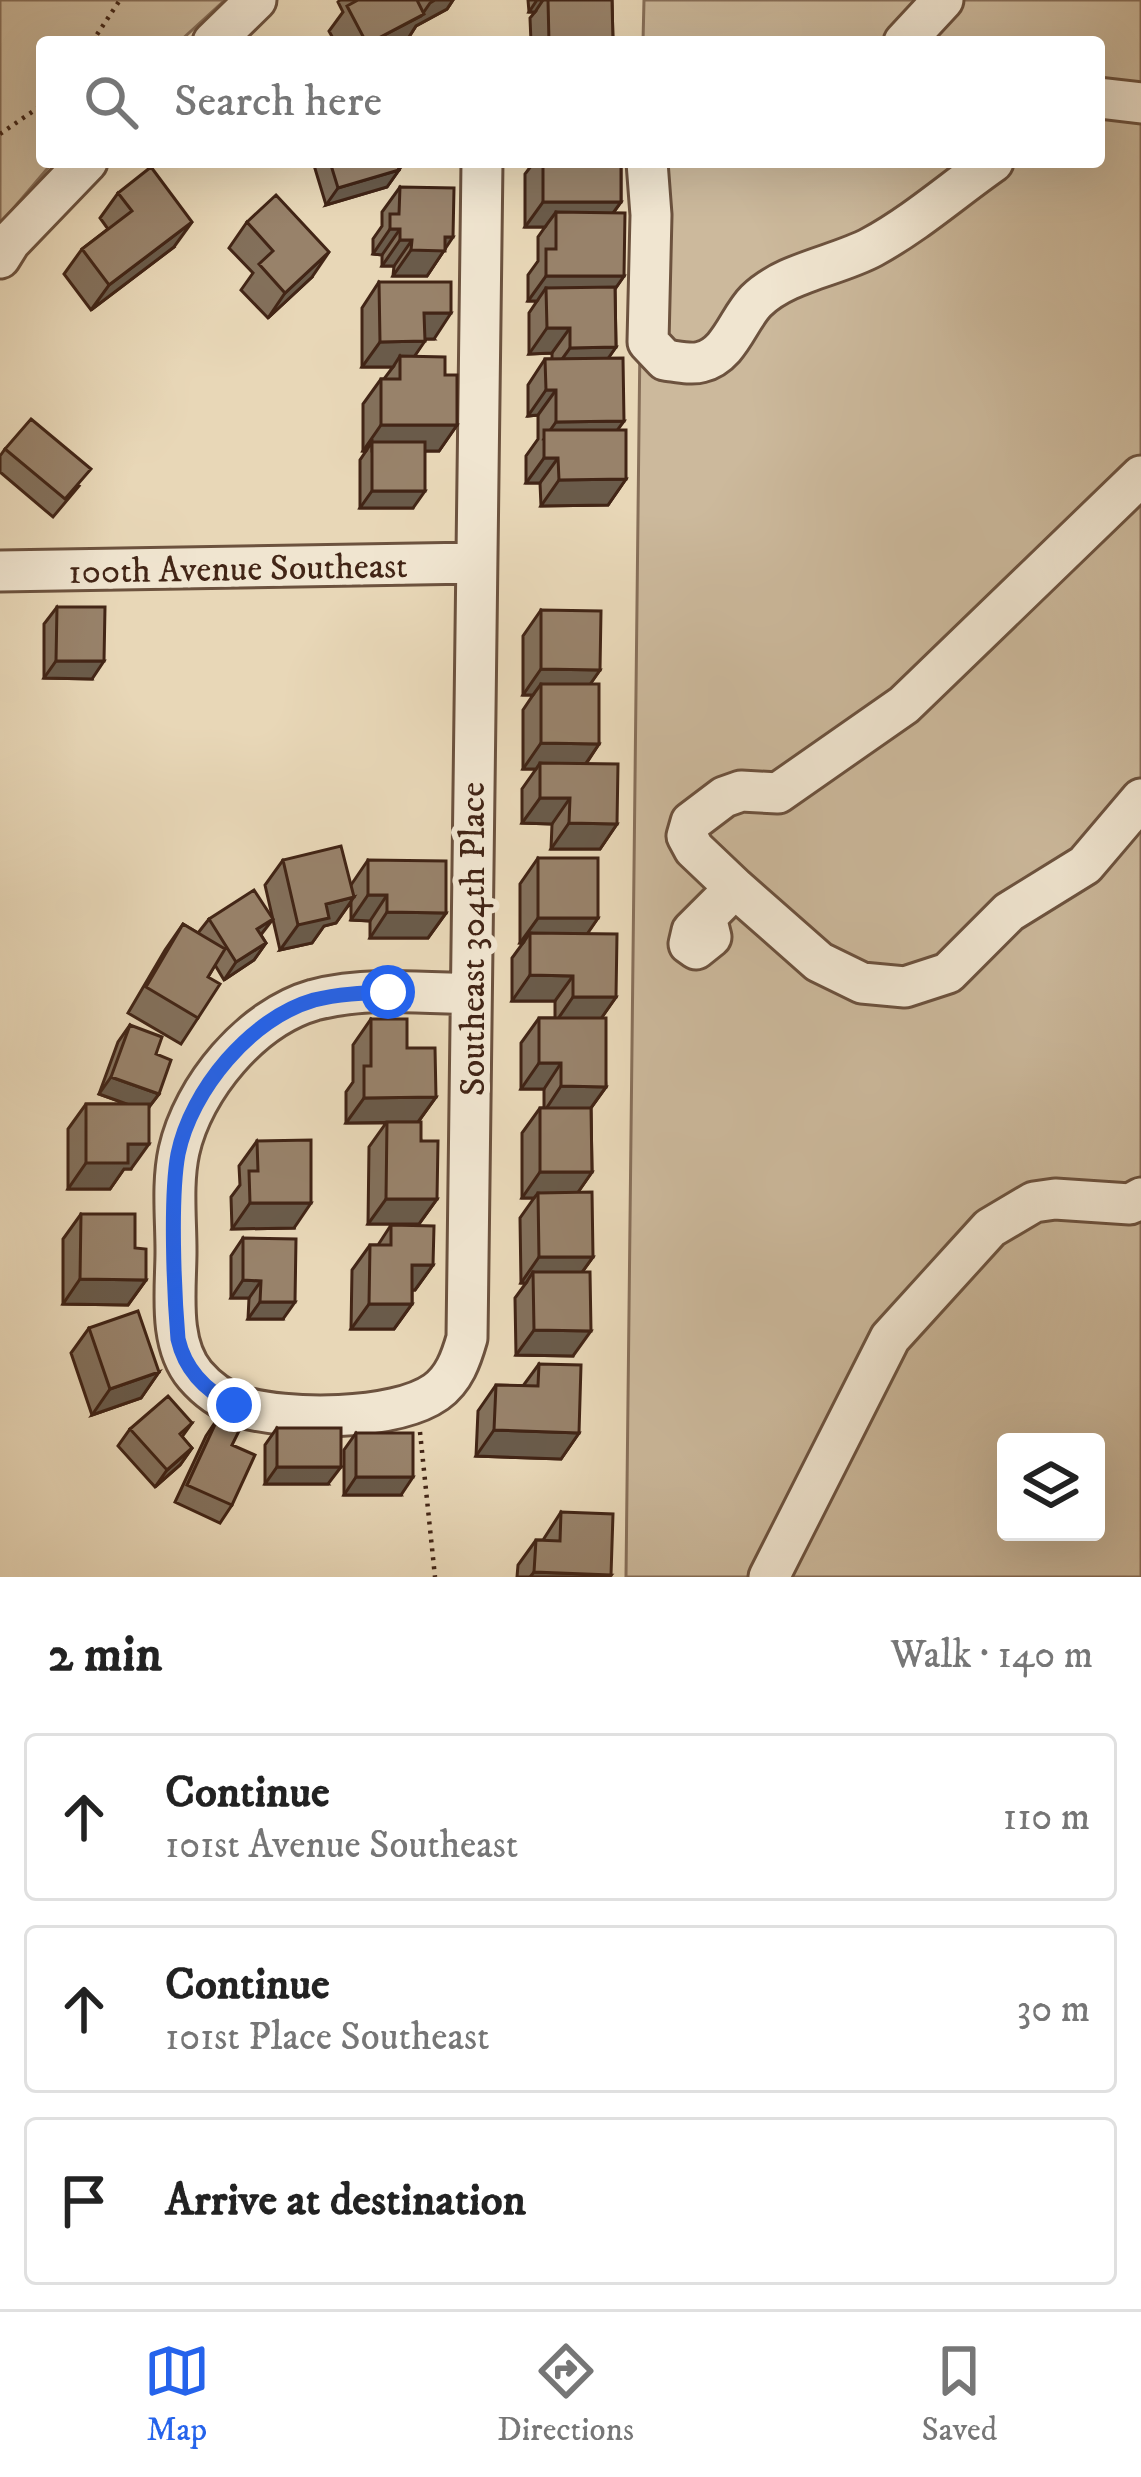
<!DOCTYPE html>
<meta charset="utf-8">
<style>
body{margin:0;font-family:"IM FELL DW Pica",serif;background:#f2f2f2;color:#222}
.controls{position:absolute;right:36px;bottom:36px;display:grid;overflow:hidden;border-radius:12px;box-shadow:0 12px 48px #0002}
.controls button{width:108px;height:108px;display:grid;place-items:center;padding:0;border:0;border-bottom:3px solid #e0e0e0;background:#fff;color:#222;font:60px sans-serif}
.stop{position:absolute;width:36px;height:36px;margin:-27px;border:9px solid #2563eb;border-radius:50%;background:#fff}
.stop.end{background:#2563eb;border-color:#fff;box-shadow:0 3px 12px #0008}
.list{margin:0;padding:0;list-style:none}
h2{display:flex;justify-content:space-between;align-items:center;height:156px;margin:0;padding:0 48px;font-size:51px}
h2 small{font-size:39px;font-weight:400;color:#767676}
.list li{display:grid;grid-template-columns:78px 1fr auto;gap:36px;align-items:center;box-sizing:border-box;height:168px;margin:0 24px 24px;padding:0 24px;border:3px solid #e0e0e0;border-radius:12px}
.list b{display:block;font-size:45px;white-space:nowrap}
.list p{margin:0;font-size:39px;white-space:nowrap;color:#767676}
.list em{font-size:39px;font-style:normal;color:#767676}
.icon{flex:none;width:66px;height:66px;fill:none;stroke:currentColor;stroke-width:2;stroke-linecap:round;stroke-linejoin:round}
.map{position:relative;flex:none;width:1141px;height:1577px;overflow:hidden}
.search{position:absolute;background:#fff;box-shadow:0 12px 48px #0002;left:36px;right:36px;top:36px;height:132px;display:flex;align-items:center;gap:30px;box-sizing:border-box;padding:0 42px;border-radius:12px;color:#767676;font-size:45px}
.sheet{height:732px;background:#fff}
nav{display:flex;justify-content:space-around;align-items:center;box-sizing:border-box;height:168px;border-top:3px solid #e0e0e0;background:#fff;font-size:33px;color:#767676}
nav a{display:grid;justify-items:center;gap:6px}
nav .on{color:#2563eb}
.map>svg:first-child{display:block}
.green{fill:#ccb99c;stroke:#876f59;stroke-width:3;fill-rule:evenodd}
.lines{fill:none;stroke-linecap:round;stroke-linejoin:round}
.minor-casing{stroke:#6c523e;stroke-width:45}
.path{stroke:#422516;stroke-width:4.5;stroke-dasharray:3 6;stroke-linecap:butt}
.minor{stroke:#f0e5d0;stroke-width:39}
.wall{fill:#83705b;stroke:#422516;stroke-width:3}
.shaded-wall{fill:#6a5b4a;stroke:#422516;stroke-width:3}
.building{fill:#98826a;stroke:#422516;stroke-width:3}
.route{stroke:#2563eb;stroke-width:15}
.labels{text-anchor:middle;stroke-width:12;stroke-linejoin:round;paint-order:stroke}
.street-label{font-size:36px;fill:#422516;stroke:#f0e5d0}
</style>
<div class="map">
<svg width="1141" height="1577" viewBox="0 0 1141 1577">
<rect width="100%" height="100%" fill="#e8d7b7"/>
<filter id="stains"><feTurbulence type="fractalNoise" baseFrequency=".00167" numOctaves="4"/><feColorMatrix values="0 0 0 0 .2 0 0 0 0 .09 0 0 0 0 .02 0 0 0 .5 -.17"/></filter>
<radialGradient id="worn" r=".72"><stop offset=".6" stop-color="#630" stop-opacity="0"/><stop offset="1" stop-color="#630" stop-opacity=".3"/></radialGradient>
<!-- green -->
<path class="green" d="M0 0H225L179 42H42V162H53L0 224Z
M644 0H1141V1577H626L642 162H1099V42H643ZM1006 1442H1096V1532H1006Z"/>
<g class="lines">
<!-- minor casing -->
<g class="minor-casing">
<path id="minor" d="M213 42 256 0
M904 42 943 0
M1099 98 1141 103
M647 162 651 215 648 342 665 360C675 361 691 365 701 362 730 355 738 319 756 301 785 272 837 266 872 247 916 223 953 190 993 162
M0 258 10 242 87 162
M0 571 475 563
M735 888 819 962 862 983 905 987 948 973 1009 912 1085 865 1141 799
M706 917 711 937 696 949 689 944 692 931 735 888 694 849 687 836 691 822 724 797 741 791 778 793 904 705 1141 476
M469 994C418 992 364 987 314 1000 251 1018 193 1088 179 1151 172 1183 176 1218 176 1251 176 1290 168 1343 195 1375 207 1389 222 1400 239 1406 285 1421 395 1421 436 1392 454 1379 461 1359 467 1338L482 162
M769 1577 890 1338 990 1228 1034 1202 1055 1199 1130 1204 1141 1198"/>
</g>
<!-- path -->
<path class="path" d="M92 42 120 0
M0 134 42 105
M420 1432 435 1577"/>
<!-- minor -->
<use href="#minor" class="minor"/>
</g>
<!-- wall -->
<path class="wall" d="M340 0H453L447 9 416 26 407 40 402 42H335L329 31 343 12 338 2Z
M528 0H612L613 42H531L530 18 535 12H529Z
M313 162H397L399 170 387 187 326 205Z
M534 162H621V202L613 213 624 276 615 289 616 347 608 358 617 430 626 479 608 505 541 506 540 483H526V456L538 439V415L528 416V385L545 359H552V353L529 354V313L537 301H528V275L538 261V237L545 227H525V174Z
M400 187 445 249 427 276H393L394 266H382V255L373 254V239L382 226V212Z
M118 193 174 247 91 310 64 274 82 249 108 229 100 218Z
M247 222 312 277 268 318 241 290 253 273 229 248Z
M379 282 434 339H425L414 357 445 375 457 425 439 451H425L413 508H360V460L366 451H363V404L381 379H384L393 367H362V308Z
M5 449 79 486 53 517 0 472V456Z
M57 607 92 679 44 678V624Z
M541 610 600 670 590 684 599 744 586 764 617 824 600 849H551L552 824 522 823V789L536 769H523V710L533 695H523V636Z
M538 858 598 918 587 933 616 997 601 1018 606 1087 591 1108 592 1172 578 1192 593 1257 582 1272 573 1356 516 1355 515 1298 526 1283H521L520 1218 534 1198H522V1133L540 1108H544V1089H521V1043L539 1018H555V1001H512V958L523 943H520V884Z
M283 860 351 885 368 860 446 913 428 938H370V921L351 920V902L336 923 324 926 312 943 280 950 265 885Z
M209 919 261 935 266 943 254 960 224 980 215 965 208 977 198 1018 181 1044 128 1013 165 950 183 924 198 933Z
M371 1019 407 1048 436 1097 418 1122 421 1141 437 1199 419 1224H368L369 1147 386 1123H346V1092L353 1082V1045Z
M130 1025 156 1054 159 1094 149 1107 131 1169H124L110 1189H68V1129L86 1104H127L99 1094 118 1042Z
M257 1141 294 1228 232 1229 231 1197 240 1185 239 1166Z
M81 1214 135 1248 146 1280 128 1305 63 1304V1239Z
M391 1225 433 1265 415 1290H412V1304L394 1329H351L352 1270 370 1245H378Z
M243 1238 283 1319H248L249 1298H231V1256Z
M89 1328 159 1372 141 1398 92 1415 71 1353Z
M539 1364 579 1433 561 1459 476 1456 478 1411 496 1385 523 1386Z
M218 1418 232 1505 220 1523 175 1502 206 1436Z
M192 1423 182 1437 192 1448 180 1465 155 1487 118 1446 130 1429Z
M277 1428 328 1484H265V1445Z
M356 1433 401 1495H344V1450Z
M561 1512 611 1575 609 1577H517L518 1565 536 1540H543Z"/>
<!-- shaded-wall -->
<path class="shaded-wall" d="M435 0H453L447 9 416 26 407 40 402 42H371L421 16 430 3Z
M537 0H543L535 12H529Z
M399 170 387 187 326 205 338 188Z
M543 202H621L603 227 556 212 545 227H525Z
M192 222 174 247 91 310 109 285Z
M390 229H400L382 255 373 254Z
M445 237H453L427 276H393L411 250Z
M400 240H412L394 266H382Z
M329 252 312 277 268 318 285 293Z
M546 276H624L606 302 546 288 537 301H528Z
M424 313H451L434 339H407Z
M547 328H570L552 353 529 354Z
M425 341 407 367 400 356 393 367H362L380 342Z
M616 347 598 373H552L570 348Z
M546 390H556L538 415 528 416Z
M624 421 606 446 544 439 556 422Z
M381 425H457L439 451H372V442L366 451H363Z
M544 458H558L540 483H526Z
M626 479 608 505 541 506 559 480Z
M372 491H425L413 508H360Z
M56 661H104L92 679 44 678Z
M541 669 600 670 582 696 541 684 533 695H523Z
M541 743 599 744 582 769 540 763 536 769H523Z
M540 798H570L552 824 522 823Z
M569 823 617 824 600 849H551Z
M368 895H387L370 921 351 920Z
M354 897 336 923 324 926 312 943 280 950 298 925 326 904Z
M387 912 446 913 428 938H370Z
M538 918H598L581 943 530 933 523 943H520Z
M273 919 260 936 257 929Z
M266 943 254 960 224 980 236 962Z
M530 975 573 976 555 1001H512Z
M573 997H616L598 1023H555Z
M539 1063H561L544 1089H521Z
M111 1077 159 1094 146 1111 99 1094Z
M561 1086 606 1087 588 1112H544Z
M436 1097 418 1122 346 1123 364 1098Z
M128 1144H149L131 1169H124L110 1189H68L86 1163Z
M540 1172H592L574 1198 538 1193 534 1198H522Z
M386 1199H437L419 1224H368Z
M250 1203H311L294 1228 232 1229Z
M539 1257H593L575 1282 533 1272 526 1283H521Z
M412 1265H433L415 1290H394Z
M80 1279 146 1280 128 1305 63 1304Z
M243 1280 261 1281 249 1298H231Z
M260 1302H295L283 1319H248Z
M369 1304H412L394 1329H351Z
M534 1330 591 1331 573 1356 516 1355Z
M159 1372 141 1398 92 1415 110 1389Z
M494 1430 579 1433 561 1459 476 1456Z
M192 1448 180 1465 155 1487 167 1470Z
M277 1467H341L328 1484H265Z
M356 1477H413L401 1495H344Z
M534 1572 611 1575 609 1577H530Z"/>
<!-- building -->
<path class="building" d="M358 0H417L424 14 371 42H366L347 6Z
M548 0H612L613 42H549Z
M330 162H397L399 170 338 188Z
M543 162H621V202H543Z
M151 167 192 222 109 285 82 249 132 211 118 193Z
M400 187 454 188 453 237H445V251L411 250 412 240H400V229H390V214H399Z
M276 195 329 252 285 293 259 264 273 251 247 222Z
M556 212 625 213 624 276H546V249H556Z
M379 282H451V313H424L425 341 380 342Z
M615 287 616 347 570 348V328H547L546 288Z
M400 356 445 357V375H457V425H381V379H400Z
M623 358 624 421 556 422V390H546L545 359Z
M31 419 91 469 65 499 5 449Z
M544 430H626V479L559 480 558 458H544Z
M372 442H425V491H372Z
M57 607H105L104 661H56Z
M541 610 601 611 600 670 541 669Z
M541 684H599V744L541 743Z
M540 763 618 764 617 824 569 823 570 798H540Z
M341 846 354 897 326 904 329 918 298 925 283 860Z
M538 858H598V918H538Z
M368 860 446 861V913L387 912V895H368Z
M254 890 273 919 257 929 266 943 236 962 209 919Z
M183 924 225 949 208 977 220 984 198 1018 146 987Z
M530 933 617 934 616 997H573V976L530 975Z
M539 1018H606V1087L561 1086V1063H539Z
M371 1019H407V1048H435L436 1097 364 1098V1066H371Z
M130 1025 162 1037 156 1054 171 1060 159 1094 111 1077Z
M86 1104H149V1144H128V1163H86Z
M540 1108H591L592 1172H540Z
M387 1122H421V1141H438L437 1199H386Z
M311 1140V1203H250L249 1171H258L257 1141Z
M592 1192 593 1257H539L538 1193Z
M81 1214H135V1248L146 1249V1280L80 1279Z
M391 1225 434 1226 433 1265H412V1304H369L370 1245H391Z
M243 1238 296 1239 295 1302H260L261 1281 243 1280Z
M533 1272H590L591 1331 534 1330Z
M138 1311 159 1372 110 1389 89 1328Z
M539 1364 581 1365 579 1433 494 1430 496 1385 538 1386Z
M168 1396 192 1423 180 1434 192 1448 167 1470 130 1429Z
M218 1418 240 1429 232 1445 255 1455 232 1505 187 1485Z
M277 1428H341V1467H277Z
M356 1433H413V1477H356Z
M561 1512 613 1514 611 1575 534 1572 536 1540 560 1541Z"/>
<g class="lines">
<!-- route -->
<path class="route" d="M234 1405C206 1391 185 1370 178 1339 174 1292 170 1198 178 1154 191 1090 251 1018 314 1000 338 994 363 993 388 992"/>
</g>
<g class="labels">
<!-- street labels -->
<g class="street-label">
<text transform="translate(238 567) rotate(-1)" y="13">100th Avenue Southeast</text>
<text transform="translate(471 939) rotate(-90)" y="13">Southeast 304th Place</text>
</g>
</g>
<rect width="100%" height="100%" filter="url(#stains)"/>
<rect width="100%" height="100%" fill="url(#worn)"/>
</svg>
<div class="controls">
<button><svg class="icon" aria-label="layers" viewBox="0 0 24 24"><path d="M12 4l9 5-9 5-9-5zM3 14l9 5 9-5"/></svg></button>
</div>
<div class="stop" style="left:388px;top:992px"></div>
<div class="stop end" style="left:234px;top:1405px"></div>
<div class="search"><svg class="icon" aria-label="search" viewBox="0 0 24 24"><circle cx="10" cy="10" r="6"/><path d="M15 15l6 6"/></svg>Search here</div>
</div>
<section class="sheet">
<h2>2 min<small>Walk · 140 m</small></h2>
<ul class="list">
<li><svg class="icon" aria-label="ahead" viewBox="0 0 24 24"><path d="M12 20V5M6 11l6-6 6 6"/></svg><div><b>Continue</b><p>101st Avenue Southeast</p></div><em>110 m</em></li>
<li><svg class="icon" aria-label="ahead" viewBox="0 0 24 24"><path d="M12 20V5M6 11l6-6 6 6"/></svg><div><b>Continue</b><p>101st Place Southeast</p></div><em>30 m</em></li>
<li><svg class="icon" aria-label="arrive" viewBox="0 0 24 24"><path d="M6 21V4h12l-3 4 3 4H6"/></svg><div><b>Arrive at destination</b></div></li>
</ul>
</section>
<nav>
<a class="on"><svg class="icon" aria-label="map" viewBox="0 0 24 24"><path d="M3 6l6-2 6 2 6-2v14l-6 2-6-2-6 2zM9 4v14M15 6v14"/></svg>Map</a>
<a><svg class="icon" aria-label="directions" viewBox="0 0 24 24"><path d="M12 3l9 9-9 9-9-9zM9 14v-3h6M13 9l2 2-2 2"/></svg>Directions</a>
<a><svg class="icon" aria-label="saved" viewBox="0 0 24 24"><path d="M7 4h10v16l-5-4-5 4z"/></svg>Saved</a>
</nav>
